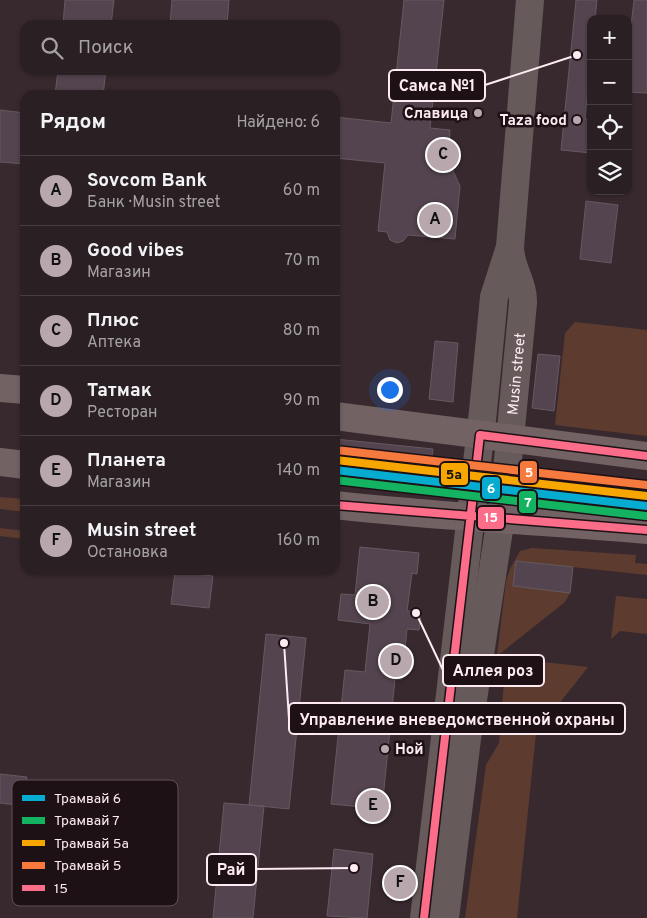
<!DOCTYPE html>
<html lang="ru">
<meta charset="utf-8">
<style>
body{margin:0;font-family:Overpass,sans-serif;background:#32272b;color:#f1f3f6}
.controls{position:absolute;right:15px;top:15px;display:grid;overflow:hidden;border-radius:10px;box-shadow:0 1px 4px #0004}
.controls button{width:45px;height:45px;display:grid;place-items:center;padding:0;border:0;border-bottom:1px solid #463d41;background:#2a1f23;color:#f1f3f6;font:25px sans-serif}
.you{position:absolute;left:389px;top:389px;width:18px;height:18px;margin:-12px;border:4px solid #fff;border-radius:50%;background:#1a73e8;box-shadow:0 0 0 8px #1a73e833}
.badge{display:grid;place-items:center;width:32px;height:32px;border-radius:50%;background:#b9a7ae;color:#111;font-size:16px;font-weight:700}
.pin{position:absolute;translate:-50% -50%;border:2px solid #fff;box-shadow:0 1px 5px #0006}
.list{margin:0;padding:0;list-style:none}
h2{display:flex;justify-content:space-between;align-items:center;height:65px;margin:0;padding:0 20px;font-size:21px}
h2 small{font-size:16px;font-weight:400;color:#a5a2a6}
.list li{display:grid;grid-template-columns:32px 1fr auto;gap:15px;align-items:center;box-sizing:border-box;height:70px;padding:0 20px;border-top:1px solid #463d41}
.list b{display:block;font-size:19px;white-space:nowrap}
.list p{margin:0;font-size:16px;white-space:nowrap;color:#a5a2a6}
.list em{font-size:16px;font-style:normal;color:#a5a2a6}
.icon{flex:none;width:28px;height:28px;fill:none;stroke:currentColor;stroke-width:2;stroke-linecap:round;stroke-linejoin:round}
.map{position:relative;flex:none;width:647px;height:918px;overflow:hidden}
.search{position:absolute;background:#2a1f23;box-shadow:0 1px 4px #0004;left:20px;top:20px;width:320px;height:55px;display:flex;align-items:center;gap:12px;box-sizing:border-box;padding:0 18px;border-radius:15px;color:#a5a2a6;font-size:19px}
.panel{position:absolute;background:#2a1f23;box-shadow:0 1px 4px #0004;left:20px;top:90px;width:320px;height:485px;border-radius:15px}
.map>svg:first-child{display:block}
.green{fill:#5d3c2f}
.building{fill:#54444f;stroke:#655960}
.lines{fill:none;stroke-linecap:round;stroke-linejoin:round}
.minor{stroke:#665a5b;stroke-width:28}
.major{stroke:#726264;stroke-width:28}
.bus-1-casing{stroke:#1d1116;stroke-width:11}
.bus-1{stroke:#fb6d88;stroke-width:8}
.tram-1-casing{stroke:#1d1116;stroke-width:11}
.tram-2-casing{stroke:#1d1116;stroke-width:11}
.tram-3-casing{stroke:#1d1116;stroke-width:11}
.tram-4-casing{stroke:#1d1116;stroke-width:11}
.tram-1{stroke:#06acd0;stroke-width:8}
.tram-2{stroke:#13b361;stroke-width:8}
.tram-3{stroke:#f7a600;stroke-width:8}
.tram-4{stroke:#f6793e;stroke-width:8}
.poi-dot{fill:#b9a7ae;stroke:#1d1116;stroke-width:2}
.labels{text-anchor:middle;stroke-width:5;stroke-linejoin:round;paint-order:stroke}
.poi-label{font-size:15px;font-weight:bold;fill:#feebf2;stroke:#1d1116;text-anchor:end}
.street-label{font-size:15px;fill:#feebf2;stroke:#1d1116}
.key{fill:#1d1116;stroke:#605258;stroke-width:1}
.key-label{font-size:14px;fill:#feebf2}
.leader{fill:none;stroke:#feebf2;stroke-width:2}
.callout-dot{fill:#feebf2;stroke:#1d1116;stroke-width:2}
.callout{fill:#1d1116;stroke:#feebf2;stroke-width:2}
.callout-label{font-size:16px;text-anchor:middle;font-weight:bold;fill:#feebf2}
.line-badge{stroke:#1d1116;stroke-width:2}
.badge-label{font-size:14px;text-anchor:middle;font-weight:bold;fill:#fff}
.pale-badge-label{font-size:14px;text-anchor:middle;font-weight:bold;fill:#111}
</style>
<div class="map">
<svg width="647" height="918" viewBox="0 0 647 918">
<rect width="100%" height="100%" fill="#38292f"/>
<!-- green -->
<path class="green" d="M575 322 647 330V436L555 425 565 333Z
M0 497 25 499V512L0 509Z
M0 528 25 531V539L0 536Z
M532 548 636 555 635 563 647 564V575L516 561 513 586 570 593 565 602 497 656 506 581 510 569 520 551Z
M616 596 647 599V634L620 631 611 639Z
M516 659 588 667 536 733 517 918H465L486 765 499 743 505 670 509 660Z"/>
<!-- building -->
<path class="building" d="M65 0H114L111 25H63Z
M172 0H229L227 25H170Z
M404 0H444L430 128 450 130 448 160 460 186 455 239 408 235 403 241 397 243 390 240 387 232 378 231 385 163 335 158V117L391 123Z
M576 0H597L595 19H591V58L585 119H591V153L561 150Z
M634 0H647V93L628 92V52Z
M58 70H106L103 95H55Z
M0 110 25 113V164L0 162Z
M586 201 618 205 611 263 580 259Z
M435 341 458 343 453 402 429 399Z
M538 354 560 356 554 411 532 408Z
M335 439 433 449 428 491 335 481Z
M360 547 419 553 417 574 412 573 407 611 421 612 419 630 407 629 402 679H395L382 809 331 804 345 670 365 672 370 624 338 620 341 594 355 595Z
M516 561 573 567 570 593 513 586Z
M175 572 213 576 209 608 171 604Z
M266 634 306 638 289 809 249 805Z
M0 774 27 777 24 806 0 803Z
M224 803 264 806 253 918H213Z
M334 849 373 854 367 918 327 916Z"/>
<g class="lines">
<!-- minor -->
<g class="minor">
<path d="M424 918 483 411 494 297 510 247 530 0"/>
<path id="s1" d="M445 918 467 739 505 491 523 303C524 283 510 268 510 247"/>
</g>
<!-- major -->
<path class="major" d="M0 388 25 390
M335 416 647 456
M0 462 25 465
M335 505C439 517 543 521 647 530"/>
<!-- bus-1 casing -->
<g class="bus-1-casing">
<path id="bus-1" d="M335 505 647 530
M424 918 480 435 647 456"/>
</g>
<!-- bus-1 -->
<use href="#bus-1" class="bus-1"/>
<!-- tram-1 casing -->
<g class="tram-1-casing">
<path id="tram-1" d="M335 470 647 506"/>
</g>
<!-- tram-2 casing -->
<g class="tram-2-casing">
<path id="tram-2" d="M335 480 646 516"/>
</g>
<!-- tram-3 casing -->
<g class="tram-3-casing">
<path id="tram-3" d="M336 460 647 496"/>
</g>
<!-- tram-4 casing -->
<g class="tram-4-casing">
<path id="tram-4" d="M336 450 647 485"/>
</g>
<!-- tram-1 -->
<use href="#tram-1" class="tram-1"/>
<!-- tram-2 -->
<use href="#tram-2" class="tram-2"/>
<!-- tram-3 -->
<use href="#tram-3" class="tram-3"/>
<!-- tram-4 -->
<use href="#tram-4" class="tram-4"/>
</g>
<!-- markers -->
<g class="poi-dot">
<circle cx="478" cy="113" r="5"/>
<circle cx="577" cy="120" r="5"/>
<circle cx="385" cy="749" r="5"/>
</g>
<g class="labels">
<!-- poi labels -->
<g class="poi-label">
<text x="468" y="118">Славица</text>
<text x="567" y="125">Taza food</text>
<text x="395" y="754" text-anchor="start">Ной</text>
</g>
<!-- street labels -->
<g class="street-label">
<text dy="5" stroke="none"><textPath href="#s1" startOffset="549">Musin street</textPath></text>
</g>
</g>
<!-- legend -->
<rect x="12" y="780" width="166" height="126" rx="8" class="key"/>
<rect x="22" y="795" width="23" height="6" fill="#06acd0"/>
<rect x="22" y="817" width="23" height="7" fill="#13b361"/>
<rect x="22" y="840" width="23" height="6" fill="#f7a600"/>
<rect x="22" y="862" width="23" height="7" fill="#f6793e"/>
<rect x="22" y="885" width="23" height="6" fill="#fb6d88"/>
<g class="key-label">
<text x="54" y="803">Трамвай 6</text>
<text x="54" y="825">Трамвай 7</text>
<text x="54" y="848">Трамвай 5а</text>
<text x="54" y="870">Трамвай 5</text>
<text x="54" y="893">15</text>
</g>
<!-- callouts -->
<path class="leader" d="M577 55L485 85M416 613L443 670M284 643L289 719M354 868L256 869"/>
<g class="callout-dot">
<circle cx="577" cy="55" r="5"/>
<circle cx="416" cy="613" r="5"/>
<circle cx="284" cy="643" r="5"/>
<circle cx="354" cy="868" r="5"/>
</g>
<g class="callout">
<rect x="389" y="70" width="96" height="31" rx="5"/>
<rect x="443" y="655" width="101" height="31" rx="5"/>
<rect x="289" y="703" width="336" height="31" rx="5"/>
<rect x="207" y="854" width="49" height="31" rx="5"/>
</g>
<g class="callout-label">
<text x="437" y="91">Самса №1</text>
<text x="493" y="676">Аллея роз</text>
<text x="457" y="725">Управление вневедомственной охраны</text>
<text x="231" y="875">Рай</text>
</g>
<g class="line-badge">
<rect x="519" y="460" width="19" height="24" rx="5" fill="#f6793e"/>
<rect x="440" y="462" width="29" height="24" rx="5" fill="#f7a600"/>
<rect x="481" y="476" width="20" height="24" rx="5" fill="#06acd0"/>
<rect x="518" y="490" width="19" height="24" rx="5" fill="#13b361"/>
<rect x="477" y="506" width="28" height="24" rx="5" fill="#fb6d88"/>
</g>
<g class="badge-label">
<text x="529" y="477">5</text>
<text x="491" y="493">6</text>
<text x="528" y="507">7</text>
<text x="491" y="522">15</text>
</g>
<g class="pale-badge-label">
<text x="454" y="479">5а</text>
</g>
</svg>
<div class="controls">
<button>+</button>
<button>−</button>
<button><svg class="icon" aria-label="locate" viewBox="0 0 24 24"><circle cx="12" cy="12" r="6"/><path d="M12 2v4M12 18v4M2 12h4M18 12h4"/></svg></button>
<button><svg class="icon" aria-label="layers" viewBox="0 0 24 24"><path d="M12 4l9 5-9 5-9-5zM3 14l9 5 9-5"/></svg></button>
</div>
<div class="you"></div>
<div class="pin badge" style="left:435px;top:220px">A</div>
<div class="pin badge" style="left:373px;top:602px">B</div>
<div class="pin badge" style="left:443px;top:155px">C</div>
<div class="pin badge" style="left:396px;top:661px">D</div>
<div class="pin badge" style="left:373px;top:806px">E</div>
<div class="pin badge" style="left:400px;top:883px">F</div>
<div class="search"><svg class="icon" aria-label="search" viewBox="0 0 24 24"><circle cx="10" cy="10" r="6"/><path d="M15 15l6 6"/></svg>Поиск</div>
<section class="panel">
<h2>Рядом<small>Найдено: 6</small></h2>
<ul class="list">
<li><span class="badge">A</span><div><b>Sovcom Bank</b><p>Банк · Musin street</p></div><em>60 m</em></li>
<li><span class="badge">B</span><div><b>Good vibes</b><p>Магазин</p></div><em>70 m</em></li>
<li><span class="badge">C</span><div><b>Плюс</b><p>Аптека</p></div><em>80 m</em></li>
<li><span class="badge">D</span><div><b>Татмак</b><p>Ресторан</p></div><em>90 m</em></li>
<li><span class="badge">E</span><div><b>Планета</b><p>Магазин</p></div><em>140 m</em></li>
<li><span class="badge">F</span><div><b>Musin street</b><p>Остановка</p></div><em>160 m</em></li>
</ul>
</section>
</div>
